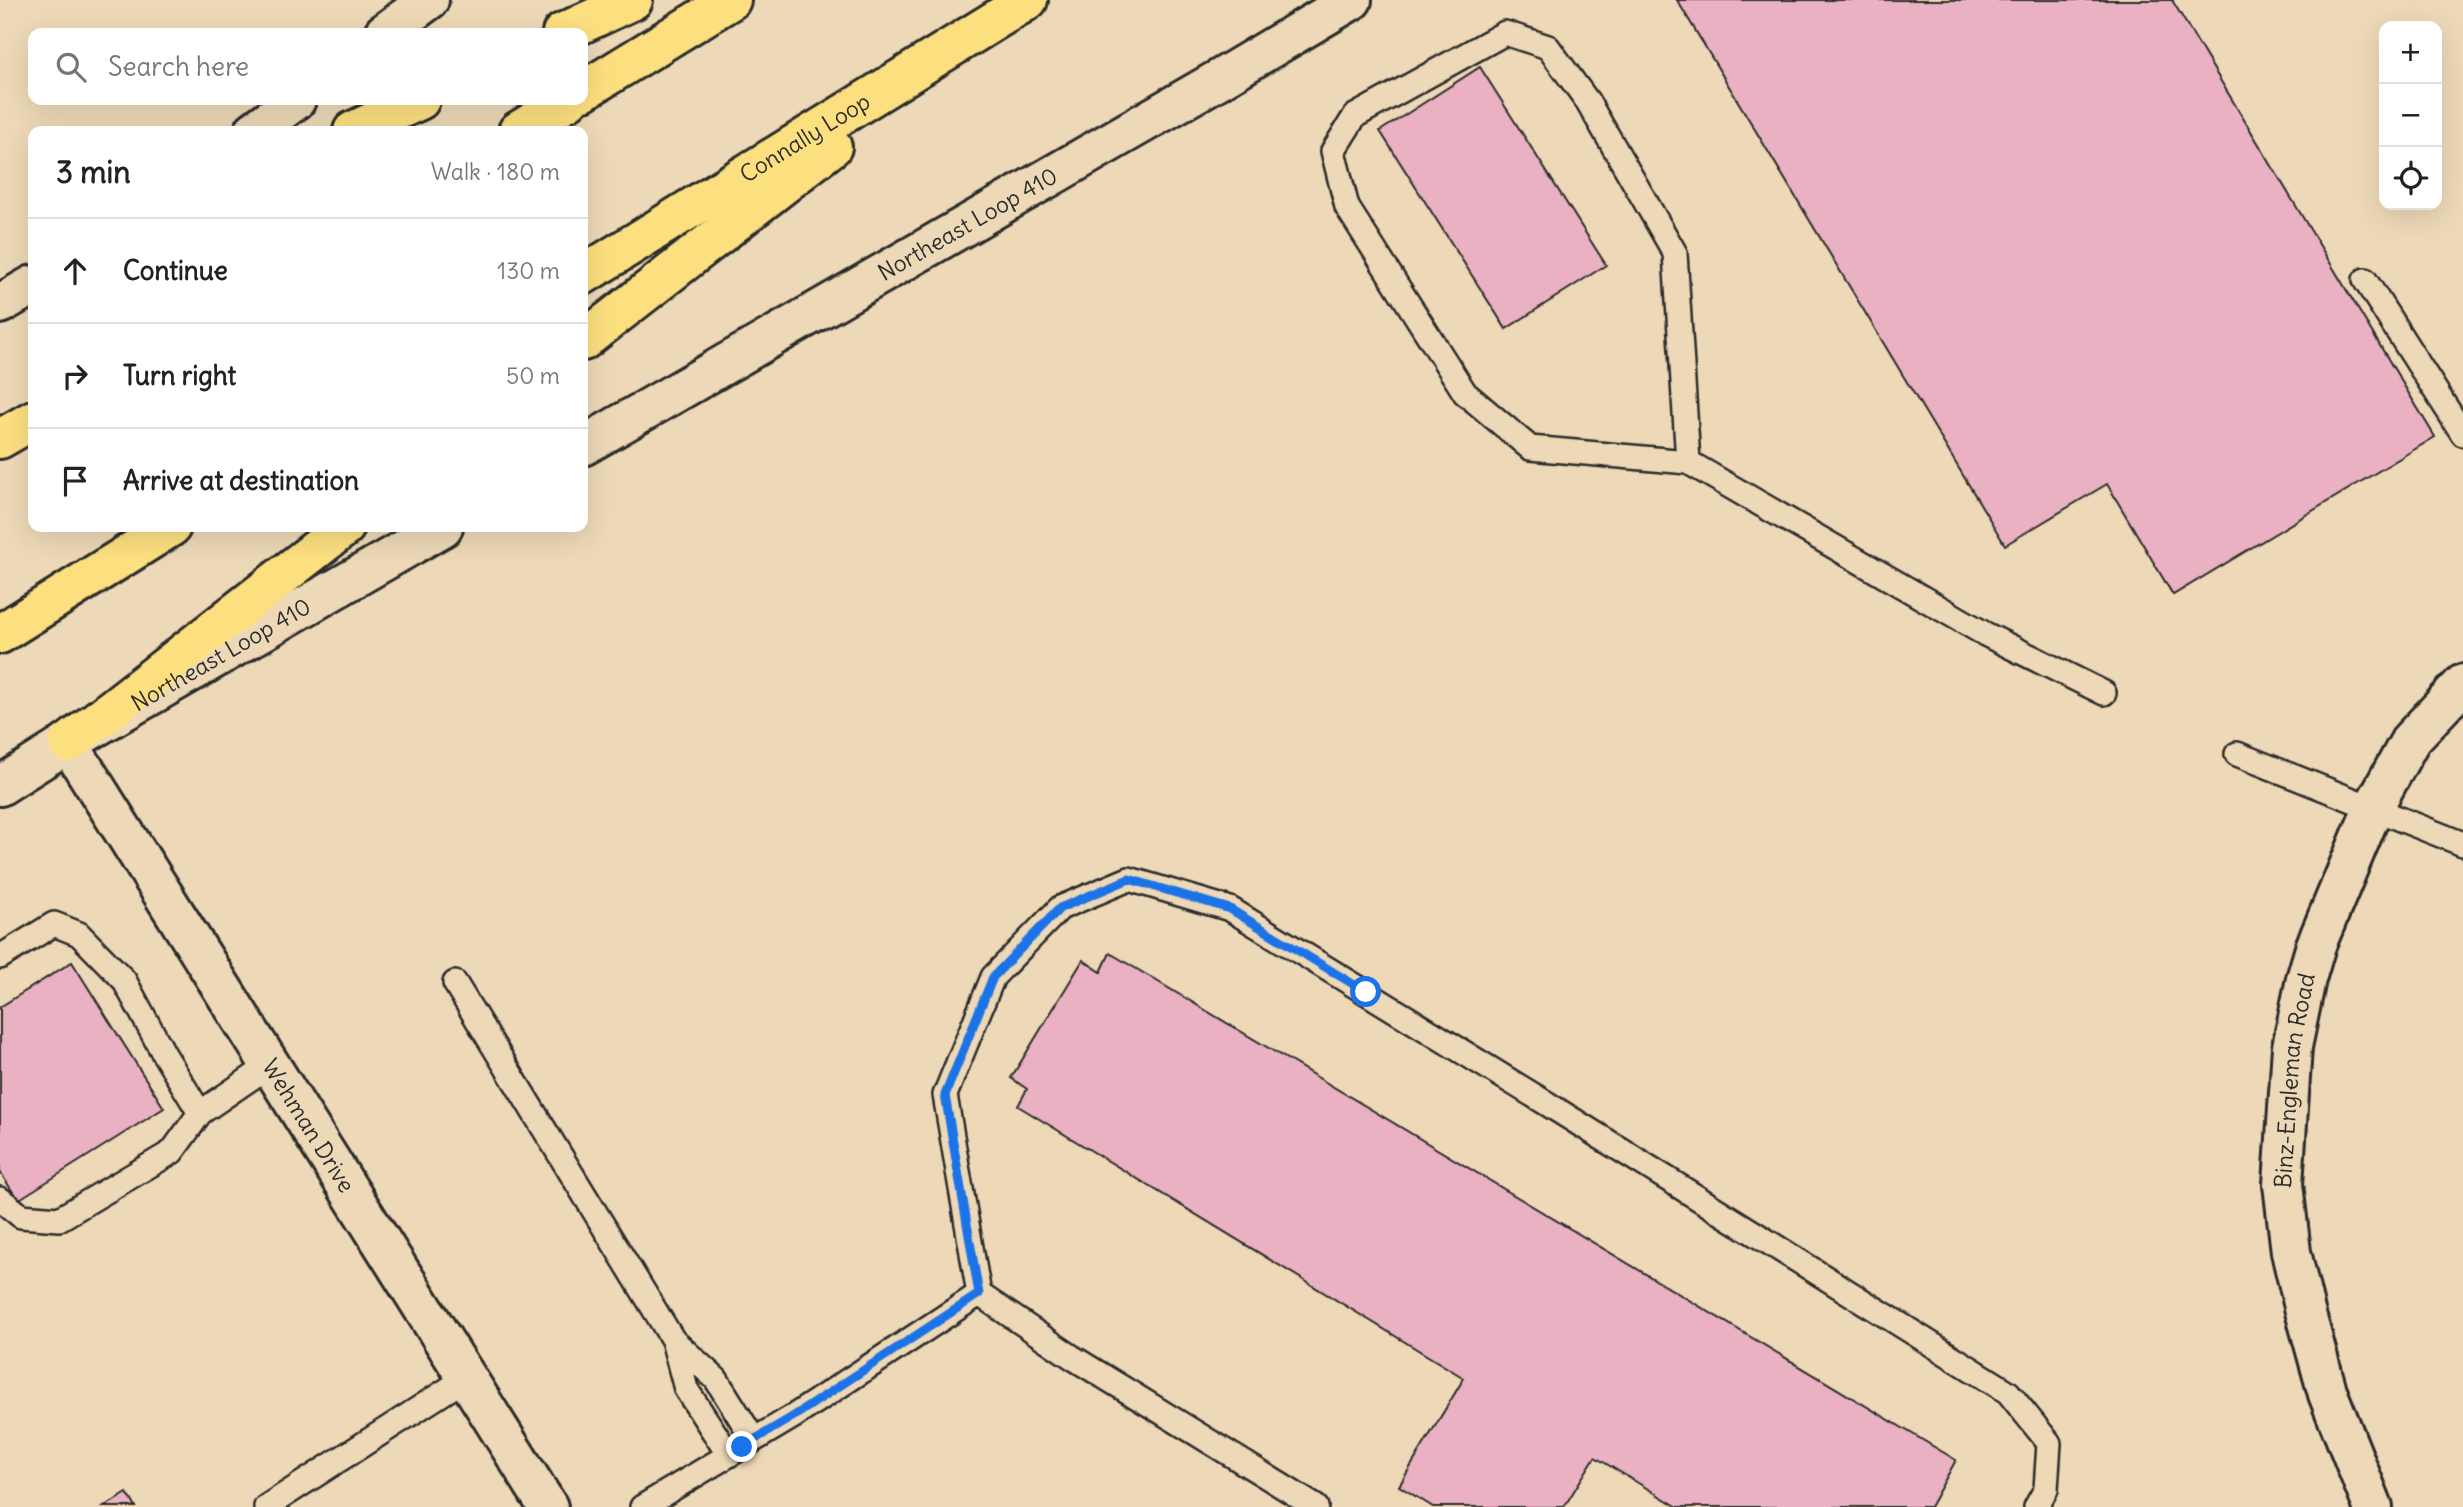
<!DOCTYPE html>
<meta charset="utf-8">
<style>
body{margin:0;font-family:Delius,sans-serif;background:#f6f6f6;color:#222}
.controls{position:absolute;right:21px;top:21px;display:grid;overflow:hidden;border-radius:14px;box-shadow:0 7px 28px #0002}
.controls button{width:63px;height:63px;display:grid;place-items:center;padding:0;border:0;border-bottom:2px solid #e0e0e0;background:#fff;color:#222;font:35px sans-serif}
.stop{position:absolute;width:21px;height:21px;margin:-16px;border:5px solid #1a73e8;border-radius:50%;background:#fff}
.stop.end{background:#1a73e8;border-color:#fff;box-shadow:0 2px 7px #0008}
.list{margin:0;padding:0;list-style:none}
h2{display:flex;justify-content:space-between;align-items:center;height:91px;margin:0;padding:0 28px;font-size:30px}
h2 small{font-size:23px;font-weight:400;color:#767676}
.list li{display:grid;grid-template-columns:46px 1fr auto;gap:21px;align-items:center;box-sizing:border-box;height:105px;padding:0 28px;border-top:2px solid #e0e0e0}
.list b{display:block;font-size:26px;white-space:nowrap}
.list em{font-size:23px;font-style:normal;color:#767676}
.icon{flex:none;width:38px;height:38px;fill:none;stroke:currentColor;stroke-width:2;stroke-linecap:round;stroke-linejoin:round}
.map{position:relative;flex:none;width:2463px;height:1507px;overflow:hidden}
.search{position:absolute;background:#fff;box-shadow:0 7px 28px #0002;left:28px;top:28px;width:560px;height:77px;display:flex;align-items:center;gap:18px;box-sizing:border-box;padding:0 24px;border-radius:14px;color:#767676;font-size:26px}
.panel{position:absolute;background:#fff;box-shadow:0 7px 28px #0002;left:28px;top:126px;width:560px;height:406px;border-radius:14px}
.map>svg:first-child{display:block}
.building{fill:#eab1c3;stroke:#2b2b2b;stroke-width:2}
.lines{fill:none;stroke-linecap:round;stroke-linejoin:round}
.lane-casing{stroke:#2b2b2b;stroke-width:28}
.street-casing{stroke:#2b2b2b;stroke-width:44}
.secondary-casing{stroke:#2b2b2b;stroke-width:44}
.highway-casing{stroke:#2b2b2b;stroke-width:44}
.lane{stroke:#edd9b7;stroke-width:23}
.street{stroke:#edd9b7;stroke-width:38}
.secondary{stroke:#edd9b7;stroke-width:38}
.highway{stroke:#fce080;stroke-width:38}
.route{stroke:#1a73e8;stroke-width:9}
.labels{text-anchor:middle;stroke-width:7;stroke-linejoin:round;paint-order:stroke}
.street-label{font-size:23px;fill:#2b2b2b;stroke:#edd9b7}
</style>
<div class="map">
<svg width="2463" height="1507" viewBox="0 0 2463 1507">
<rect width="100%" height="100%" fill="#edd9b7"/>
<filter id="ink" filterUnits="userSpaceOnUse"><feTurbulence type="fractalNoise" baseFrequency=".0143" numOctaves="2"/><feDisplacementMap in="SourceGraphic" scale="14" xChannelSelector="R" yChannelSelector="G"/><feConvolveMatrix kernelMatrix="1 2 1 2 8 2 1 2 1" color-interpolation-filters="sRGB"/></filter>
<g filter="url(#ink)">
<!-- building -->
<path class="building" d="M1677 0H2172L2435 437 2173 595 2107 484 2005 545Z
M1480 67 1606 265 1506 329 1380 131Z
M1110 953 1956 1460 1930 1507H1678L1595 1457 1564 1507H1433L1399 1486 1464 1378 1018 1106 1027 1089 1011 1078 1083 960 1101 972Z
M72 962 164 1108 18 1200 0 1172V1007Z
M127 1493 136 1507H104Z"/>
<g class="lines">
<!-- lane casing -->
<g class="lane-casing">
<path id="lane" d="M2365 280 2463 434
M1688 462 1675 253 1588 102 1548 47 1505 33 1355 116 1333 151 1347 207 1465 393 1530 448 1688 462 1985 634 2104 693
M2237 754 2463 844
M0 957 54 924 79 934 124 980 164 1054 200 1113
M455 983 673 1340
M0 1199 21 1216 59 1219 172 1152 200 1113 270 1065
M729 1455 686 1389 673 1340 716 1379 754 1440
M266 1507 466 1378
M642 1507 794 1416 979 1294
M1316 1507 1072 1357 979 1294 945 1095 993 977 1060 908 1129 879 1230 909 1546 1103 2008 1392 2049 1443 2046 1489 2036 1507"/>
</g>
<!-- street casing -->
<g class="street-casing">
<g id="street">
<path id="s1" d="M68 743 548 1507"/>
</g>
</g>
<!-- secondary casing -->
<g class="secondary-casing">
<g id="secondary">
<path d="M384 33 429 0"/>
<path d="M254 131 296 100"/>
<path d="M0 304 33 285"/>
<path id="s2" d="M583 446 1223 77 1352 0"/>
<path id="s3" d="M0 786 68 743 443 527"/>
<path id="s4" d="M2373 1507 2328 1394 2305 1311 2291 1252 2283 1184 2292 1047 2306 979 2316 945 2374 806 2411 739 2463 684"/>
</g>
</g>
<!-- highway casing -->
<g class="highway-casing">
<g id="highway">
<path d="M562 33 633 0"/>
<path d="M583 91 731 0"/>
<path d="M353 131 420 100"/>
<path d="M518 131 569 100"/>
<path id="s5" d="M583 275 1028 0"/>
<path d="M583 341 832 147"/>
<path d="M0 439 33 420"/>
<path d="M0 634 171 527"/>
<path d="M68 743 345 527"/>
</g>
</g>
<!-- lane -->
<use href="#lane" class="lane"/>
<!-- street -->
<use href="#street" class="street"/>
<!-- secondary -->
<use href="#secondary" class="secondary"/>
<!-- highway -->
<use href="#highway" class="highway"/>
</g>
</g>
<g class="lines" filter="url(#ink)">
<!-- route -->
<path class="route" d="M742 1447 794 1416 979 1294 945 1095 993 977 1060 908 1129 879 1230 909 1366 992"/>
</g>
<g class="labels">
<!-- street labels -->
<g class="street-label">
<text dy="8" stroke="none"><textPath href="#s5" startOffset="261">Connally Loop</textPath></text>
<text dy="8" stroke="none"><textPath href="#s2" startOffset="444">Northeast Loop 410</textPath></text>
<text dy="8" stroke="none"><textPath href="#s3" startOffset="257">Northeast Loop 410</textPath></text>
<text dy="8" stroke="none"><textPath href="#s4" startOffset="441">Binz-Engleman Road</textPath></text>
<text dy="8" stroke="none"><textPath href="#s1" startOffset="452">Wehman Drive</textPath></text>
</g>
</g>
</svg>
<div class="controls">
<button>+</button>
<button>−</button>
<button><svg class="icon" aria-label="locate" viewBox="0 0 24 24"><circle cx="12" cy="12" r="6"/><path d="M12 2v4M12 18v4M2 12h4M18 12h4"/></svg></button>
</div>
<div class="stop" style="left:1366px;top:992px"></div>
<div class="stop end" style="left:742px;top:1447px"></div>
<div class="search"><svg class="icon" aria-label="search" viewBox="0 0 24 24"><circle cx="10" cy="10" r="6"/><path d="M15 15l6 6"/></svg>Search here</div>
<section class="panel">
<h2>3 min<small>Walk · 180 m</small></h2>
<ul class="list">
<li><svg class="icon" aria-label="ahead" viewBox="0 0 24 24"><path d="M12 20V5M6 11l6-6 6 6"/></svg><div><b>Continue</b></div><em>130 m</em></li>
<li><svg class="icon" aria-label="right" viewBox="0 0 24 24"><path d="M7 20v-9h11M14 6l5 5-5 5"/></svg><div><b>Turn right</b></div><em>50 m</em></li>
<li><svg class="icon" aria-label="arrive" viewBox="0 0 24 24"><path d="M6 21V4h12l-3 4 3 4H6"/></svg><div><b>Arrive at destination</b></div></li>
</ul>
</section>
</div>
